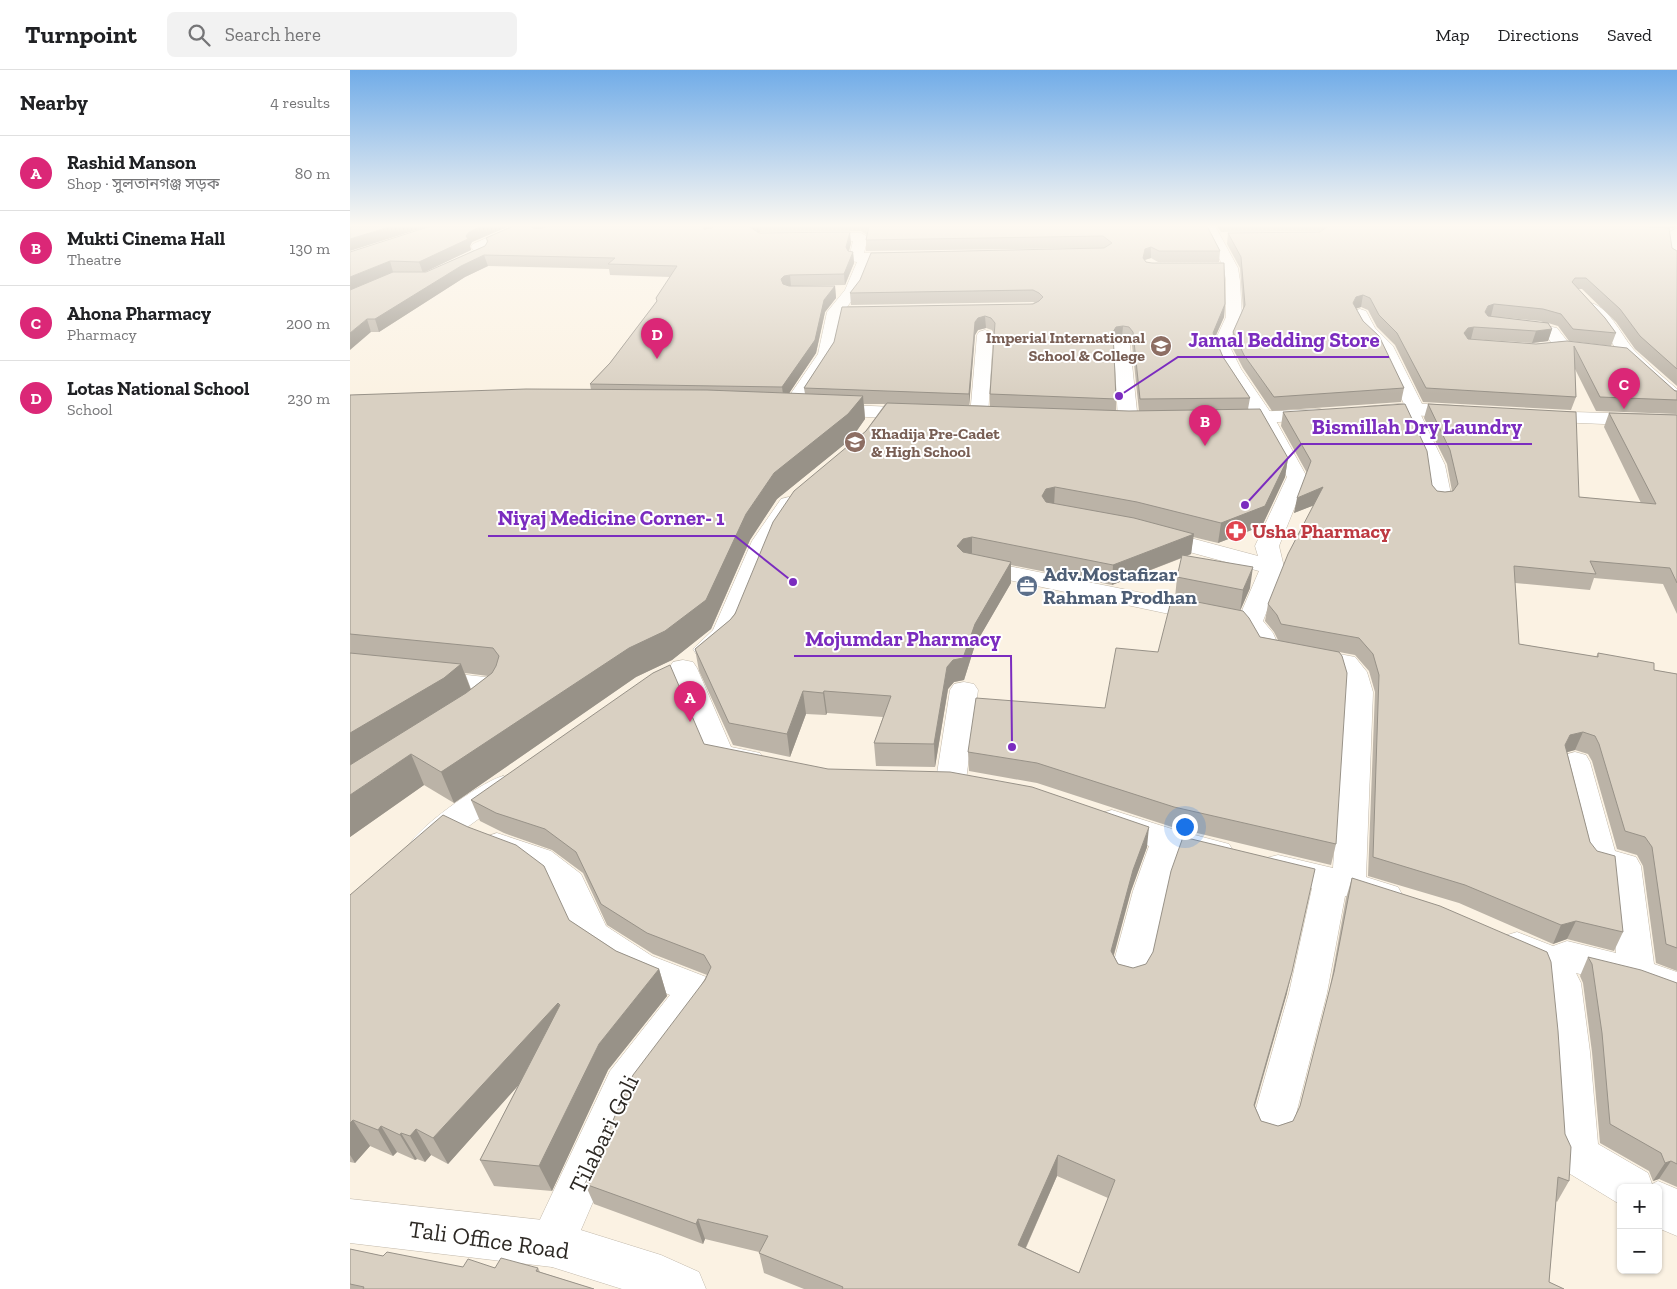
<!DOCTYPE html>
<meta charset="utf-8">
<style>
body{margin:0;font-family:"Zilla Slab","Noto Sans Bengali",serif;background:#f2f2f2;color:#202124}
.controls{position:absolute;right:15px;bottom:15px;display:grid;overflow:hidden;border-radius:8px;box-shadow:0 1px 4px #0004}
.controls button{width:45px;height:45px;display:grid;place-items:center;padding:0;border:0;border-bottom:1px solid #e0e0e0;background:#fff;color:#202124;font:25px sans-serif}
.you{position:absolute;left:834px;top:756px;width:18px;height:18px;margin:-12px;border:4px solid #fff;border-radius:50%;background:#1a73e8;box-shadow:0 0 0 8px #1a73e833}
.badge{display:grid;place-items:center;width:32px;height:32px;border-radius:50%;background:#db2777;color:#fff;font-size:16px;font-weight:700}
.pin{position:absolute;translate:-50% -41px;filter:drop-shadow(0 1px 2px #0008)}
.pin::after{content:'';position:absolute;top:26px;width:18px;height:15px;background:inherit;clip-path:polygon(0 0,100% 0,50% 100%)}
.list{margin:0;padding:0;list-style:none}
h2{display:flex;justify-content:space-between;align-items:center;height:65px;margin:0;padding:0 20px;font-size:21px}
h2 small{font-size:16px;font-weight:400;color:#757577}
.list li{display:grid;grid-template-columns:32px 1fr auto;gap:15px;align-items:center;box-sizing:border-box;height:75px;padding:0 20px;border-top:1px solid #e0e0e0}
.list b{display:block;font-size:19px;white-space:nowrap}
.list p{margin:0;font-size:16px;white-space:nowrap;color:#757577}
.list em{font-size:16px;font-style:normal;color:#757577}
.icon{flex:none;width:28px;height:28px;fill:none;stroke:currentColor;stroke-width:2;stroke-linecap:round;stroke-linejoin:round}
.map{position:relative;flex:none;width:1327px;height:1219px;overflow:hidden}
header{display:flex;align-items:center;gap:30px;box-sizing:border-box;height:70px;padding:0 25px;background:#fff;border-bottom:1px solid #e0e0e0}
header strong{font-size:24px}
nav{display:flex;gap:28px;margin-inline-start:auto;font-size:18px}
.search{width:350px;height:45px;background:#f2f2f2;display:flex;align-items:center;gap:12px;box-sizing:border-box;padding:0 18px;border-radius:8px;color:#757577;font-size:19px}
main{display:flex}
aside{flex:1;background:#fff}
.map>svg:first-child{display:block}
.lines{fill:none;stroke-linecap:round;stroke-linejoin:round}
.street-casing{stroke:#c3baac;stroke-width:1}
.secondary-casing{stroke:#c3baac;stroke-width:1}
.street{fill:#fff;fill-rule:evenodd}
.secondary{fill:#fff;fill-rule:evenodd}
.wall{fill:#bbb3a7;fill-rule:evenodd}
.shaded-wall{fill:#989288}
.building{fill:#d9d0c2;stroke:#989288;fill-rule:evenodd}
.labels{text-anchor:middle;stroke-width:4;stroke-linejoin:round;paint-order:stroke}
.far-education-label{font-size:16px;font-weight:bold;fill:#785e54;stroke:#fff;text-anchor:end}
.health-label{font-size:20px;font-weight:bold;fill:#be3a42;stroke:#fff;text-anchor:start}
.service-label{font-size:20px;font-weight:bold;fill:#4e5e75;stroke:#fff;text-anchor:start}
.near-street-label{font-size:24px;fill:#2d2924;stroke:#fff}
.leader{fill:none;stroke:#7b2cbf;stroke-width:2}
.callout-dot{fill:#7b2cbf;stroke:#fff;stroke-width:2}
.callout-label{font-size:21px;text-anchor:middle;font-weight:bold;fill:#7b2cbf;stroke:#fff;stroke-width:4;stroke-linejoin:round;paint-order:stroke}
</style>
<header>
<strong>Turnpoint</strong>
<div class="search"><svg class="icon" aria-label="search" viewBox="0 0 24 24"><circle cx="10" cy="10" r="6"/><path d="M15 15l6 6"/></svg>Search here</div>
<nav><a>Map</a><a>Directions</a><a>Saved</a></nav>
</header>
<main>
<aside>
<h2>Nearby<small>4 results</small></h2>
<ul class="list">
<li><span class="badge">A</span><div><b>Rashid Manson</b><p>Shop · সুলতানগঞ্জ সড়ক</p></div><em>80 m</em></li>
<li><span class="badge">B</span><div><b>Mukti Cinema Hall</b><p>Theatre</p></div><em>130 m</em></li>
<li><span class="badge">C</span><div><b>Ahona Pharmacy</b><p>Pharmacy</p></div><em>200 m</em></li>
<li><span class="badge">D</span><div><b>Lotas National School</b><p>School</p></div><em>230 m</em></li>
</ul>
</aside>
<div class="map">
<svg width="1327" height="1219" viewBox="0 0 1327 1219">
<rect width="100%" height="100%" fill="#fbf2e3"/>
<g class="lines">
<!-- street casing -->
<g class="street-casing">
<path id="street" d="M168 154H184L182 157 136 178 139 182 137 185 106 200H96L94 197 96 194 124 181 121 177 123 174Z
M852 154H864L888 198 890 211 892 247 879 275 891 299 925 349 957 407 929 476 934 497 913 551 923 563 927 572 1005 587 1017 602 1023 622 1016 807 1048 817 1053 826 1048 835 1036 839 995 826 977 923 943 1056 937 1070 922 1075 907 1070 901 1056 939 923 962 818 916 806 911 797 916 788 928 785 983 798 995 622 990 604 986 599 907 584 898 565 887 552 909 501 799 471 796 466 799 461 807 459 908 486 905 476 937 407 905 349 873 299 863 275 876 247V211L874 198Z
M1327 158V193L1320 189 1316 164Z
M464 163H511L518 167 514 183H556L563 187 556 191 521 192 509 221 497 237 533 238 536 241 533 244 528 246 492 247 484 284 447 342 440 344 433 342 431 338 468 284 477 242 495 220 507 192 501 191 499 188 503 171 459 170 457 167 459 164Z
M1241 233C1261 238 1272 268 1286 282 1299 295 1313 307 1327 319V335L1321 333 1272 288 1253 259 1233 238 1236 235Z
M1010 239 1016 241 1025 258 1043 276 1072 334 1068 339 1095 395 1102 429 1099 434 1091 435 1083 434 1080 429 1075 395 1050 339 1054 334 1028 278 1012 263 1002 244 1004 241Z
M1166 250 1207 258 1218 272 1250 276 1252 280 1250 284 1244 285 1207 281 1196 265 1160 258 1158 255 1160 252Z
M635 260 641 262 643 265 638 346 636 350 629 352 622 350 620 346 627 265 629 262Z
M772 270 778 271 780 275 788 351 785 355 778 357 771 355 768 351 764 275 766 271Z
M439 427 447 429 450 434 424 471 387 564 365 585 356 587 347 585 343 579 363 560 402 471 431 429Z
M624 489 857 536 866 539 870 544 866 549 857 552 616 501 612 496 616 491Z
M333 590 343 592 347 598 381 677 410 683 414 690 410 697 399 700 359 692 319 598 323 592Z
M81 601 153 609 157 615C153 634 141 644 122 639L118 633 128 622 71 615 67 609 71 603Z
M614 612 624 614 628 620 616 710 612 717 601 720 590 717 586 710 600 620 604 614Z
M1225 682 1236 685 1240 692 1265 781 1286 787 1291 796 1304 894 1327 902V933L1282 917 1226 903 1231 913 1240 982 1248 1074 1298 1103 1302 1114 1308 1111 1327 1119V1166L1308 1158V1118H1271V1135L1212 1099 1206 1085 1200 982 1193 913 1189 902 1154 886 1149 876 1154 866 1167 862 1203 876 1217 871 1266 883 1258 803 1239 798 1234 789 1210 692 1214 685Z
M153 706 164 709 168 716 164 723 112 761 88 782 76 786 64 782 60 774C71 755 131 712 153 706Z
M762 740 822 759 879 774 884 782 879 790 867 794 829 785 817 821 799 902 793 913 780 917 767 913 761 902 783 821 799 776 751 759 746 751 751 743Z
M147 763 201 781 231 804 256 856 302 886 359 908 365 919 359 930 289 1025 218 1190 202 1197 186 1190 179 1174 186 1158 260 1001 320 925 276 906 229 875 205 821 177 799 135 783 131 775 135 767Z"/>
</g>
<!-- secondary casing -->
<g class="secondary-casing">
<path id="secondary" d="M1059 333 1113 336 1120 338 1122 342 1120 346 1113 348 1059 345 1021 347 1014 345 1012 341 1014 337Z
M476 334 566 338 573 340 575 344 573 348 566 350 469 344 467 340 469 336Z
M970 339 977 341 979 345 977 349 879 355 872 353 869 349 872 345 879 343Z
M1188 341 1327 345V357L1181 351 1179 347 1181 343Z
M0 1129 202 1151 311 1185 349 1202 356 1219H272L202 1197 0 1173Z"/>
</g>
<!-- street -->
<use href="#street" class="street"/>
<!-- secondary -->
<use href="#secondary" class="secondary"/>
</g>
<!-- wall -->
<path class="wall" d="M87 154H164L122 172 120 176 121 180 74 202H76L135 176 137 172 136 168 168 154H197L190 158H193L200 154H363L358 159 362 158 365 154H856L870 181 869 192H808L801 188 795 190 796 192 875 234 874 247 865 268 873 287 900 328 898 339 938 388 935 407 912 456 868 473 843 467 841 484 837 486 900 518 890 541 910 567 928 570 924 562 915 551 918 534 964 435 944 443 957 403 931 356 933 342 1082 415 1087 421 1095 422 1102 421 1097 394 1074 348 1078 334 1229 427 1291 433 1254 357 1259 343 1327 345V544L1313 514 1244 508 1240 520 1165 513 1169 574 1246 587 1248 583 1304 600 1327 604V901L1306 893 1293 796 1287 785 1267 779 1242 691 1238 684 1225 680 1217 682 1240 772 1273 862 1264 881 1217 869 1203 874 1109 833 1018 806 1025 622 1019 601 1005 585 989 582 986 774 981 795 822 757 687 713 619 701 618 682 755 638 808 582 825 528 827 507 832 488 762 515 661 495V513L625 575 614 610 604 612 598 619 585 697 526 696 524 673 533 647 477 643 476 645 456 644 440 687 383 675 349 601 345 579 380 550 535 334H514L515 349 501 369 427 429 400 470 361 559 322 590 286 607 104 733 74 715 0 767V325L241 320 240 314 260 293 307 231 320 207 260 205 259 199 138 196 115 207 29 262H21L0 220ZM511 161 517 165 516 170V181L754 178 500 223 501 235 683 232 685 233 484 272 454 318 455 324 439 323 466 283 475 242 486 228 485 216H444L495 215 504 193 503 182 499 181 501 173 408 163 410 162ZM636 258 642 260 644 264 640 324V336L619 335 625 265 628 260ZM772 268 778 269 782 275 789 341H766V329L763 273 766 269ZM115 603 138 606 121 619Z
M865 154H1255L1322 178 1327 181V316L1285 279 1266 252 1232 219H1228L1266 263 1261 276 1219 271 1208 256 1198 253 1202 259 1198 271 1182 273 1120 269 1186 274 1217 271 1327 321V344L1246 341 1225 299 1226 327 1221 340 1073 332 1045 275 1027 257 1018 240 1011 237 1006 239 1013 251 1054 318 1051 332 922 341 893 298 881 275 883 262 893 239 890 198 877 174 878 163 970 162 968 161 871 162ZM1149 247 1190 251 1196 253Z
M1261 154H1327L1321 158Z
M354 674 797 777 781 821 764 885 768 894 783 898 937 923 905 1036 911 1051 928 1056 943 1051 950 1037 979 923 996 828 1002 808 1219 1111 1207 1132 1206 1131 1199 1212 1214 1219H454L414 1203 409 1182 355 1169 353 1174 244 1134 235 1114 357 905 303 884 257 855 233 803 202 780 154 763 130 751 121 730ZM707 1106 758 1128 729 1203 676 1178Z
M0 825 219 850 266 881 309 899 317 926 258 1000 202 1121 144 1116 130 1090 169 1014 98 1094 81 1085 75 1092 67 1089 65 1090 47 1082 43 1086 20 1076 5 1093 0 1092Z
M1238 887 1327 913V1117L1309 1109 1303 1111 1299 1101 1250 1073 1242 982 1233 913 1230 906Z
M0 1179 33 1186 113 1197 188 1198 190 1202 244 1219H0Z"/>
<!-- shaded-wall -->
<path class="shaded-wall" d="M49 154H85L0 181V169Z
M138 154H164L122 172 120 176 121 180 73 203 69 192 116 166 119 162Z
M180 154H197L182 164Z
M352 154H363L354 165Z
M405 154H409L410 162 401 167 400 157Z
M1322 154H1327V157L1321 158Z
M500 162 501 173 497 188 496 177Z
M801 177V188L794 190 793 188 795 179Z
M503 182 504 193 495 215 494 204Z
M134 185 138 196 115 207 29 262 25 249 111 196Z
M40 191 43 202 0 220V207Z
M440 205 441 216 432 221 431 209 434 206Z
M485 216 486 228 475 242 466 283 434 331 432 317 474 230Z
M1013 225 1011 237 1003 239V233L1006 227Z
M875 234 874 247 861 276 863 263Z
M1144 234 1141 246 1134 248 1135 242 1138 236Z
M635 246 636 258 628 260 625 265 619 337V324L625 252 628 248Z
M17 249 21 262 0 280V263Z
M773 256 772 268 766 269 762 275 763 262 766 257Z
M1124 257 1121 269 1111 275 1114 263 1118 258Z
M1202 259 1198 271 1182 273 1186 261Z
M513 326 515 349 501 369 427 429 400 470 361 559 322 590 286 607 104 733 91 702 396 444 424 403Z
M938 388 935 407 912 456 868 473 871 453Z
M705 417 704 436 696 438 692 426 696 419Z
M973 417 970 433 944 443 947 428Z
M844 464 841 484 762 515 763 495Z
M622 467V487L608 496 607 476 613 469Z
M661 492V513L625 575 614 610 604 612 598 619 585 697 584 674 597 597Z
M903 497 900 518 890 541 893 520Z
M111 594 122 623 0 703V663Z
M453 621 456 644 440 687 437 664Z
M474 621 477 643 476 645 473 623Z
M1233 662 1225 680 1214 683 1215 675 1220 665Z
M61 684 74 715 0 767V725Z
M799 757 797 777 781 821 759 902 761 881 783 800Z
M1226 851 1217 869 1203 874 1211 855Z
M309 899 317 926 258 1000 202 1121 189 1096 249 974Z
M942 902 937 923 899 1055 904 1035Z
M208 933 218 960 98 1094 83 1068Z
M3 1050 20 1076 5 1093 0 1085V1053Z
M31 1056 47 1082 43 1086 28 1060Z
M66 1059 81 1085 75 1092 60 1066Z
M51 1063 67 1089 65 1090 50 1065Z
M708 1085 707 1106 668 1195V1175Z
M1321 1091 1309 1109 1303 1111 1315 1093Z
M348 1149 355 1169 353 1174 346 1154Z"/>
<!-- building -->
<path class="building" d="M0 154H49L0 169Z
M87 154H138L119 162 116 166 118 169 69 192 40 191 0 207V182Z
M168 154H180L183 158H193L200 154H352L354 159 362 158 365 154H405L400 157 409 163 500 162 496 177 498 181 503 182 494 204 440 205 434 206 431 209 433 214 439 216H485L474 230 465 270 432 317 240 314 260 293 307 231 306 228 327 196 258 194 265 188 134 185 111 196 25 249H17L0 263V220L43 202H76L135 176 138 171 136 168Z
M515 154H856L870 181H809L801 177 795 179 793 188 796 192 802 193H874L875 234 863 263 873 287 900 328 790 329 783 262 779 257 773 256 766 257 763 262 766 329 640 324 645 253 641 248 635 246 628 248 625 252 619 324 454 318 484 272 492 237 683 234 689 231 693 227 689 223 683 220 500 223 510 210 521 183 754 178 762 173 753 166 516 170 519 156Z
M975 154H1255L1319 158 1322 178 1327 181V299L1290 266 1270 239 1236 208H1225L1222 212 1255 248 1266 263 1223 259 1211 244 1193 239 1144 234 1138 236 1135 242 1138 246 1198 253 1202 259 1186 261 1124 257 1118 258 1114 263 1118 269 1186 274 1217 271 1277 278 1325 321H1327V330L1250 327 1224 276 1226 327 1076 318 1047 263 1029 245 1020 228 1013 225 1006 227 1003 233 1013 251 1029 266 1054 318 924 327 894 285 883 262 895 235 891 187 878 163 970 162 978 156Z
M176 319 357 320 513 326 498 344 424 403 396 444 356 530 315 561 279 578 91 702 61 684 0 725V695L116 623 142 603 146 596 149 586 143 578 0 564V325Z
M537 333 779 341 910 339 938 388 915 436 871 453 787 432 705 417 696 419 692 426 696 432 784 448 844 464 763 495 622 467 613 469 607 476 613 482 661 492 625 554 613 588 603 590 597 597 584 674 524 673 541 626 474 621 473 623 453 621 437 664 379 653 345 579 380 550 385 544 423 452 444 421 516 361Z
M1055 334 1077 381 1082 415 1087 421 1095 422 1103 421 1108 414 1100 380 1078 334 1226 342 1229 427 1306 434 1259 343 1327 345V513L1320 498 1240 491 1246 504 1164 496 1169 574 1248 587V583L1304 593V600L1327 604V878L1316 874 1302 777 1295 767 1275 761 1249 674 1245 666 1233 662 1220 665 1215 675 1240 772 1247 781 1265 786 1273 862 1226 851 1211 855 1115 815 1023 787 1029 605 1023 584 1009 568 931 554 927 545 918 534 938 484 973 417 947 428 961 391 933 342Z
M832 485 903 497 893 520 827 507Z
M822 527 893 541 899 548 910 567 989 582 992 586 997 603 986 774 824 737 687 693 618 682 626 628 755 638 766 578 808 582Z
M0 583 111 594 94 608 0 663Z
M320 595 354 674 478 699 600 702 682 717 799 757 783 800 761 881 768 894 783 898 796 894 803 882 821 801 833 767 965 799 942 902 904 1035 911 1051 928 1056 943 1051 950 1036 984 902 1002 808 1090 836 1197 882 1201 892 1208 961 1215 1064 1221 1077 1219 1111 1208 1107 1199 1212 1214 1219H492L493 1217 409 1183 418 1166 348 1149 346 1154 235 1114 283 1005 355 910 361 897 354 885 297 863 251 834 226 782 195 759 146 743 121 730 303 603ZM708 1085 765 1110 729 1203 668 1175Z
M93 745 118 757 166 775 194 796 219 850 266 881 309 899 249 974 189 1096 130 1090 210 935 208 933 83 1068 66 1059 60 1066 51 1063 50 1065 31 1056 28 1060 3 1050 0 1053V825Z
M1238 887 1291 900 1327 913V1094L1321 1091 1315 1093 1311 1083 1260 1054 1252 963 1242 894Z
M0 1179 33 1186 37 1182 113 1197 118 1189 145 1198 151 1188 188 1198 186 1201 244 1219H13L14 1217 0 1214Z"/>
<!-- sky -->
<linearGradient id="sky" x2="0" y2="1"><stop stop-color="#71ace8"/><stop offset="0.48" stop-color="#fdf9f2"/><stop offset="1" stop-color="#fdf9f2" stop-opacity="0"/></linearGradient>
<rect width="1327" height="324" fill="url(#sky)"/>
<!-- icons -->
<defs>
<g id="school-disc" transform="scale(1.125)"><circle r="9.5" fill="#8d6e63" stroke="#fff"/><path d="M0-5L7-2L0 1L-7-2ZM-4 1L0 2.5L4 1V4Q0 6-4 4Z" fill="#fff"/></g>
<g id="pharmacy-disc" transform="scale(1.125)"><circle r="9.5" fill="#e0444e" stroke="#fff"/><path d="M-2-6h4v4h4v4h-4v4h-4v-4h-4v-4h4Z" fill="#fff"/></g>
<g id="office-disc" transform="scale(1.125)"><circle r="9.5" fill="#5c6f8a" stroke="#fff"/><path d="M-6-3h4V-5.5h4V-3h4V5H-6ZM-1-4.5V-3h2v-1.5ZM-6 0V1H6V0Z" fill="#fff"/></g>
</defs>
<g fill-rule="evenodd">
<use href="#school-disc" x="811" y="276"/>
<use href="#school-disc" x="505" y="372"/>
<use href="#pharmacy-disc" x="886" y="461"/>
<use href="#office-disc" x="677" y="516"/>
</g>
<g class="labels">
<!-- far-education labels -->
<g class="far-education-label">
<text x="795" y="273">Imperial International<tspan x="795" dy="18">School &amp; College</tspan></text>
<text x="521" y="369" text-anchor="start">Khadija Pre-Cadet<tspan x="521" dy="18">&amp; High School</tspan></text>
</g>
<!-- health labels -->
<g class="health-label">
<text x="902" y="468">Usha Pharmacy</text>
</g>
<!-- service labels -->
<g class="service-label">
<text x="693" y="511">Adv.Mostafizar<tspan x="693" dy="23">Rahman Prodhan</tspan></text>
</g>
<!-- near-street labels -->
<g class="near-street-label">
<text transform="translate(254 1064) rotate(-64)" y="8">Tilabari Goli</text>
<text transform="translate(139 1170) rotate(8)" y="8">Tali Office Road</text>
</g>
</g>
<!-- callouts -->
<path class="leader" d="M769 326L828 287H1039M895 435L951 374H1182M443 512L385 466H138M662 677L661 586H444"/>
<g class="callout-dot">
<circle cx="769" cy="326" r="5"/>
<circle cx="895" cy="435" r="5"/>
<circle cx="443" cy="512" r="5"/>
<circle cx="662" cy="677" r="5"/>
</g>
<g class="callout-label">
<text x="934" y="277">Jamal Bedding Store</text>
<text x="1067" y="364">Bismillah Dry Laundry</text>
<text x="261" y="455">Niyaj Medicine Corner- 1</text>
<text x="553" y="576">Mojumdar Pharmacy</text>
</g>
</svg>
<div class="controls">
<button>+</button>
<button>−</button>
</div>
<div class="you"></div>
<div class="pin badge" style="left:340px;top:652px">A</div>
<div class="pin badge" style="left:855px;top:376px">B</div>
<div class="pin badge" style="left:1274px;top:339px">C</div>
<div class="pin badge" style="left:307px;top:289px">D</div>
</div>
</main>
